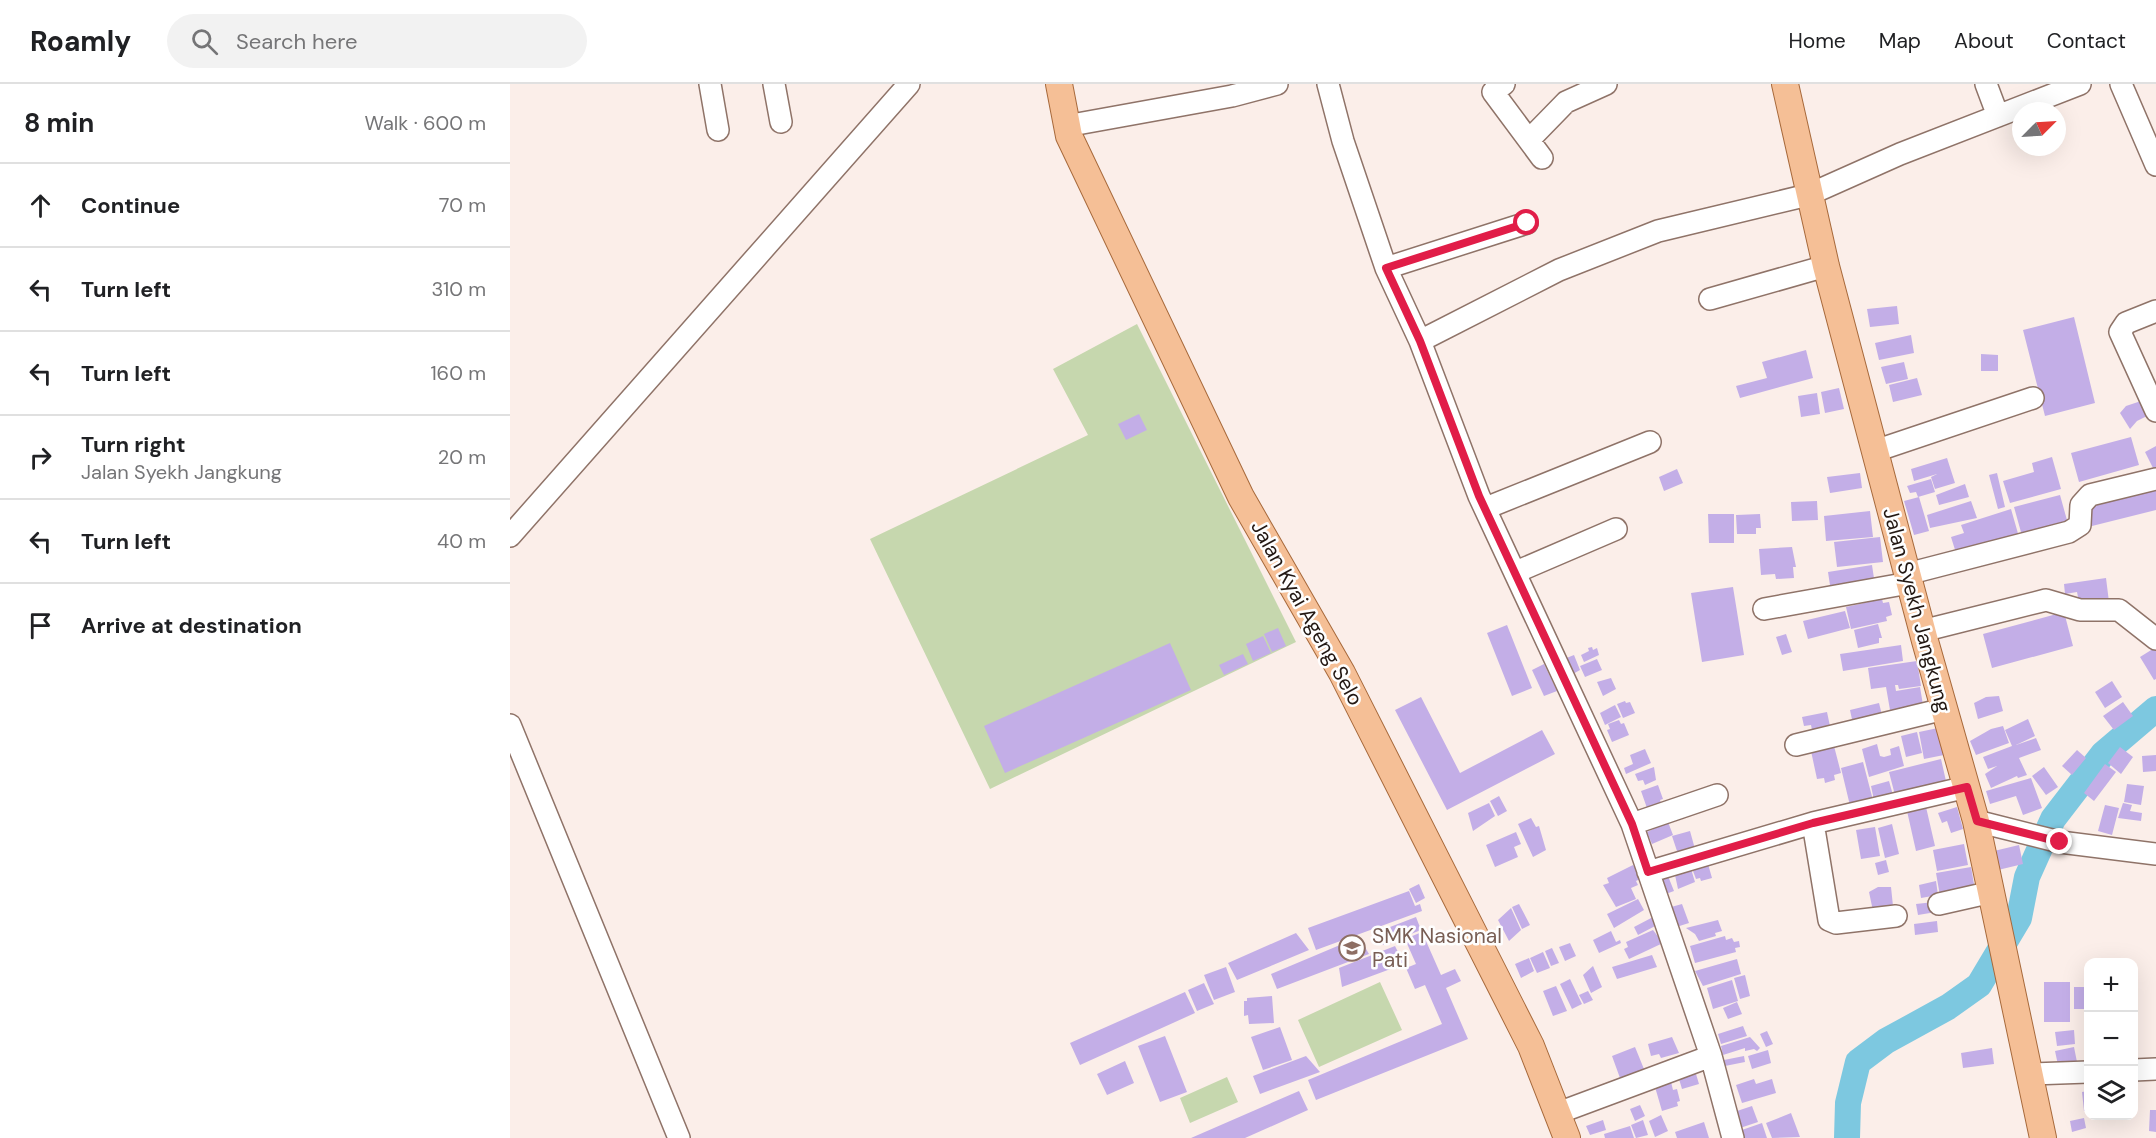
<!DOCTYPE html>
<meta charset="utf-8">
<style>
body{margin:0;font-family:"DM Sans",sans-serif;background:#f2f2f2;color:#202124}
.controls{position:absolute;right:18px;bottom:18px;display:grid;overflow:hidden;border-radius:12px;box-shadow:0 6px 24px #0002}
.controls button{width:54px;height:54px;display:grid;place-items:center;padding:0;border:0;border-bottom:2px solid #e0e0e0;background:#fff;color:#202124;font:30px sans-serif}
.compass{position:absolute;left:1502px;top:18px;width:54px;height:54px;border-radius:50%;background:#fff;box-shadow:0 6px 24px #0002;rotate:66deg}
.stop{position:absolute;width:18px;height:18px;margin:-14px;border:4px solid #e11d48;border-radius:50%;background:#fff}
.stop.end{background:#e11d48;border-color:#fff;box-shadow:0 2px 6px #0008}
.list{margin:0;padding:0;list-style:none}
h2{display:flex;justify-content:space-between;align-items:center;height:78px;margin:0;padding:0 24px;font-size:26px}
h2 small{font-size:20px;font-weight:400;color:#757577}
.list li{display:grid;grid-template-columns:39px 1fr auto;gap:18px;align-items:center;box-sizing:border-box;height:84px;padding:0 24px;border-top:2px solid #e0e0e0}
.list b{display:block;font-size:22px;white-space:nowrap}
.list p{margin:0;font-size:20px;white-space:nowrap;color:#757577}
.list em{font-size:20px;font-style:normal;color:#757577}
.icon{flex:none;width:33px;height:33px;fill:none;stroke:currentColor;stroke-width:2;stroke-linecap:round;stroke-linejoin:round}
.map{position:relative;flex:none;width:1646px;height:1054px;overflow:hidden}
header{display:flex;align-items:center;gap:36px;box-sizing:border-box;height:84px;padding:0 30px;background:#fff;border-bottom:2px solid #e0e0e0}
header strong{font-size:28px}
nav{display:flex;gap:33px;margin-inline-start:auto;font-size:21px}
.search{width:420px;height:54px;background:#f2f2f2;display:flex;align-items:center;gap:15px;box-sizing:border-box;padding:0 21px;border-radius:33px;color:#757577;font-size:22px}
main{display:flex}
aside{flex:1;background:#fff}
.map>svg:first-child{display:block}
.green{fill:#c6d7ae}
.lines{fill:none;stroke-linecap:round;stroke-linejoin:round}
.river{stroke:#7dc8e0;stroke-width:26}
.building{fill:#c3aee7}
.minor-casing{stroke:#8f7368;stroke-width:24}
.major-casing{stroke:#a7693b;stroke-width:28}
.minor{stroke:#fff;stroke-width:21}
.major{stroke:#f5bf96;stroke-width:26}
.route{stroke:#e11d48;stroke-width:8}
.labels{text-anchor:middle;stroke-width:5;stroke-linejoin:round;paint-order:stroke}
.street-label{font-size:21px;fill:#231813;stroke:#fefefe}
.education-label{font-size:21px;fill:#785e54;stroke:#fefefe;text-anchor:start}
</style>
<header>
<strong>Roamly</strong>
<div class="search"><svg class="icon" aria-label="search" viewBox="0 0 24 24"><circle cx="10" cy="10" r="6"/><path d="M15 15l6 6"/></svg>Search here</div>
<nav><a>Home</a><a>Map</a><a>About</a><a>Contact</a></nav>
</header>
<main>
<aside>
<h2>8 min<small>Walk · 600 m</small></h2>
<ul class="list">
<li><svg class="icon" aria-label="ahead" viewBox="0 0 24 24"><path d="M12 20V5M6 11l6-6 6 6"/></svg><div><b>Continue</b></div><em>70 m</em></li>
<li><svg class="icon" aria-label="left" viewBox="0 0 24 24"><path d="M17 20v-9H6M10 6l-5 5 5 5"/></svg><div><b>Turn left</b></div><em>310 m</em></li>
<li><svg class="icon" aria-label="left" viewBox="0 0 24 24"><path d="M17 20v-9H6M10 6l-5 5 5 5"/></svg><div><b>Turn left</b></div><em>160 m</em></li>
<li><svg class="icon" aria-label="right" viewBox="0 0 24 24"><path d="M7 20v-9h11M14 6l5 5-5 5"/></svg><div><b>Turn right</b><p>Jalan Syekh Jangkung</p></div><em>20 m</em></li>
<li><svg class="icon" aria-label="left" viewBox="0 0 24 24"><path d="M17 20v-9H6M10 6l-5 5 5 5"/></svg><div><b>Turn left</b></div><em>40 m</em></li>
<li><svg class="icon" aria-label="arrive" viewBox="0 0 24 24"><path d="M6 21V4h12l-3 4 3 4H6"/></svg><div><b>Arrive at destination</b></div></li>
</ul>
</aside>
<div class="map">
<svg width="1646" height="1054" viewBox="0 0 1646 1054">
<rect width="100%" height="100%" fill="#fbeee9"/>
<!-- green -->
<path class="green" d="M627 240 786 558 480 705 360 455 578 351 543 285Z
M870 898 892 946 809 983 788 936Z
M717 993 728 1018 680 1039 670 1014Z"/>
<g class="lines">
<!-- river -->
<path class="river" d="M1337 1054 1338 1019 1348 978 1376 957 1438 923 1469 901 1509 834 1517 793 1543 735 1593 670 1646 625"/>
</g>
<!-- building -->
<path class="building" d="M1387 222 1389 240 1360 243 1357 225Z
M1564 233 1585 319 1535 332 1513 246Z
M1401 251 1404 269 1369 276 1365 259Z
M1296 266 1303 294 1230 314 1226 302 1257 294 1252 278Z
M1471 270 1488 271V287H1471Z
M1394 278 1398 295 1376 300 1371 283Z
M1407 294 1412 311 1383 318 1379 301Z
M1329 304 1334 325 1315 329 1311 308Z
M1307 309 1310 330 1291 333 1288 312Z
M1631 317 1639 331 1627 337 1620 345 1610 329 1616 322Z
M629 330 637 346 616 356 608 340Z
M1621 353 1629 381 1569 398 1561 369Z
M1646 362V390L1635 368Z
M1542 373 1551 405 1500 419 1493 397 1524 388 1522 379Z
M1437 374 1445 399 1425 405 1421 393 1427 390 1404 397 1401 385Z
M1167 385 1173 399 1154 407 1149 393Z
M1350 389 1352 404 1320 409 1317 393Z
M1487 389 1495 423 1488 425 1479 391Z
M1421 395 1425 408 1408 413 1406 408 1400 409 1397 402Z
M1646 398V426L1582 442 1575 416Z
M1455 400 1459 413 1429 421 1426 411Z
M1550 411 1560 447 1514 459 1504 423Z
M1409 413 1419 447 1404 451 1394 417Z
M1307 417 1308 436 1282 437 1281 418Z
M1461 417 1467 434 1420 444 1417 431Z
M1501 425 1511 460 1446 469 1441 453 1454 449 1451 441Z
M1360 427 1363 453 1316 457 1314 432Z
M1198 430H1224V459H1199Z
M1250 430 1251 444H1246V450H1227L1226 431Z
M1370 453 1373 478 1327 483 1324 458Z
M1282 463 1286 483H1283L1284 494 1266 495 1265 490 1251 491 1249 465Z
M1362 481 1365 501 1321 508 1318 488Z
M1596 494 1599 518 1570 523 1567 508 1555 510 1554 500Z
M1223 503 1234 571 1192 578 1181 509Z
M1372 515 1373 519 1379 518 1382 531 1376 533 1377 537 1341 545 1336 523Z
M1335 527 1340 544 1298 555 1293 537Z
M1554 528 1563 562 1482 584 1473 550Z
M1368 540 1372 554H1369V559L1348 564 1344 546Z
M997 541 1022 604 1002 612 977 549Z
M768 544 776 562 762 568 754 550Z
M1276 550 1282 568 1272 571 1266 553Z
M753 552 761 569 743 577 736 560Z
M660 559 681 606 495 689 474 642Z
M1391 561 1393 577 1333 587 1330 570Z
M1082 563 1083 566 1087 564 1089 571 1074 578 1071 571 1079 567 1078 564Z
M1646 563V595L1644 596 1630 573Z
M733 570 738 580 714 591 709 581Z
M1064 571 1070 586 1061 591 1054 575Z
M1087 575 1092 586 1075 593 1070 582Z
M1407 577 1411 602 1389 605 1388 601H1385L1386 607 1410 603 1413 621 1380 626 1376 603 1361 605 1358 584Z
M1034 580 1047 607 1034 612 1022 586Z
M1101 594 1106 605 1093 612 1087 598Z
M1602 597 1612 613 1595 624 1585 608Z
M1489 612 1493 627 1468 635 1464 619 1476 613Z
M911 613 950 689 1032 646 1045 670 937 726 885 626Z
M1115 617 1116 619 1120 618 1125 629 1113 634 1107 620Z
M1613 618 1623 632 1604 646 1593 632Z
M1369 619 1374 639 1344 645 1340 626Z
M1105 621 1111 633 1095 641 1090 629Z
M1317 628 1321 647 1303 651 1301 641 1294 642 1292 633Z
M1518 635 1525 652 1506 661 1526 654 1531 666 1509 674 1517 691 1508 694 1507 692 1481 704 1475 690 1487 682 1478 685 1473 673 1502 662 1495 646Z
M1109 636 1111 640 1114 639 1119 651 1102 658 1097 646 1100 645 1098 640Z
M1493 642 1499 659 1466 671 1460 657 1481 645Z
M1428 644 1434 671 1414 675 1409 648Z
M1407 648 1412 669 1396 673 1391 652Z
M1367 660 1370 672 1374 673 1381 671 1380 665 1389 662 1394 682 1359 693 1352 665Z
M1324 662 1331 689 1324 691 1325 696 1315 699 1314 694 1307 695 1301 667Z
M1610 663 1623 673 1611 690 1598 679Z
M1135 665 1141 679 1116 690 1114 684 1123 680 1120 671Z
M1567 666 1576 674 1562 691 1552 682Z
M1646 671V687L1633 688 1632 672Z
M1431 675 1438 706 1387 719 1379 688Z
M1353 678 1365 724 1342 730 1331 684Z
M1595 680 1606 688 1584 717 1574 709Z
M1144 683 1146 696 1135 701 1133 696 1128 697 1125 690Z
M1534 683 1548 703 1536 711 1522 692Z
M1521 694 1532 724 1513 731 1506 712 1480 720 1476 707Z
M1379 697 1383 711 1364 716 1361 702Z
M1617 700 1634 702 1631 721 1614 718Z
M1148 701 1153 715 1150 716 1151 719 1137 724 1131 707Z
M989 712 997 727 988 732 980 717Z
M979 719 985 732 963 747 958 729Z
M1613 719 1622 721 1620 727 1632 729 1631 737 1608 734Z
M1595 721 1609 724 1602 751 1588 747Z
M1416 723 1425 762 1406 767 1397 727Z
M1447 723 1453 745 1441 749 1437 737 1432 739 1428 729Z
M1021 734 1026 743 1029 742 1036 766 1023 773 1008 740Z
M1158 738 1163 751 1142 760 1137 748Z
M1382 740 1389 770 1375 774 1368 744Z
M1365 743 1370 772 1351 775 1346 746Z
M1180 747 1185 765 1168 770 1162 752Z
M1006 748 1011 760 1004 763 1008 773 985 783 976 761Z
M1454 760 1458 781 1427 787 1423 766Z
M1509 761 1513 780 1488 786 1484 767Z
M1376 776 1379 788 1368 791 1365 779Z
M1198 780 1202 794 1191 797 1190 794 1186 795 1183 787Z
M1123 781 1132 794 1126 797 1128 801 1121 804 1126 815 1106 823 1093 801 1099 799 1097 794Z
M1461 783 1465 806 1430 812 1426 789Z
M1181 785 1185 798 1168 805 1165 791Z
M1158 792 1164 807 1153 811 1148 795Z
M1426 797 1428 811 1411 814 1409 801Z
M909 800 915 814 906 819 899 805Z
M1368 803H1381L1383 822H1371L1363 827 1359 808Z
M899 807 905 822 910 820 912 827 806 866 798 844Z
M1128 815 1134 826 1104 844 1097 830Z
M1424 818 1426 828 1408 831 1406 820Z
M1009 820 1020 841 1012 845 1002 823Z
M1172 820 1179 839 1160 845 1154 825Z
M1001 824 1011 846 999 857 988 836Z
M1145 832 1149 840 1128 851 1124 843Z
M906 833 911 846 873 861 867 848Z
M1208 836 1212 847 1205 849 1206 852 1189 857 1185 850 1176 844Z
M1427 837 1428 848 1405 851 1404 840Z
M1143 846 1153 859 1119 875 1114 865 1118 863 1116 858Z
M1101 847 1106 858 1110 856 1111 859 1089 869 1083 856Z
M912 848 931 891 945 885 951 897 936 904 958 955 806 1016 798 996 932 940 915 901 905 905 896 884 906 880 895 855Z
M786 849 799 866 727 896 718 879Z
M1215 852 1216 856 1222 854 1224 858 1229 857 1230 863 1225 864 1226 868 1185 879 1180 862Z
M849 853 859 870 767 905 761 890Z
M1060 859 1066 872 1055 877 1049 863Z
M885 862 894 880 832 903 829 884Z
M1042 864 1049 879 1041 882 1035 867Z
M1033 868 1040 884 1027 889 1020 874Z
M1142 871 1147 883 1107 895 1102 883Z
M1019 874 1024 887 1011 894 1005 880Z
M1227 875 1231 890 1193 902 1185 887Z
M1083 882 1092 903 1081 909 1073 891Z
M716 883 725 908 704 916 694 891Z
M1235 891 1240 912 1230 915 1224 894Z
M1060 895 1072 920 1062 925 1050 900Z
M1222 896 1228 917 1203 925 1197 904Z
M1534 898H1560V938H1534Z
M694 899 704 920 687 927 678 906Z
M1046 902 1057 927 1043 932 1033 907Z
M1564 903H1578V925H1564Z
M1078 907 1083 916 1074 920 1069 911Z
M675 908 685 929 570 981 560 959Z
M762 912 764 939 739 940 738 931 734 932V917H737V914Z
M1227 918 1232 930 1218 935 1213 924Z
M1233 942 1237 952 1211 960 1208 950Z
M770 943 782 976 753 986 741 953Z
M1564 946 1565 960 1547 962 1545 948Z
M1257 947 1263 960 1256 963 1250 950Z
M655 952 677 1008 650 1018 628 962Z
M1162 953 1169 969 1151 974 1149 970 1141 972 1138 960Z
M1240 953 1250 964 1247 967 1244 965 1235 967V964L1213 971 1211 962Z
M1125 963 1136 990 1127 994 1125 989 1110 994 1102 972Z
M1564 963 1567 978 1548 981 1545 967Z
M1482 964 1484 980 1453 984 1451 969Z
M1258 966 1261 979 1242 985 1238 972Z
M796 972 810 988 750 1010 743 992Z
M1234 972 1235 978 1215 982 1214 976Z
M615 977 624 999 597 1011 587 990Z
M1186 990 1189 1000 1172 1005 1169 995Z
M1244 995 1246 1000 1262 995 1266 1009 1232 1019 1226 1001Z
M1161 998 1163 1006 1167 1005 1170 1017 1167 1018 1168 1022 1152 1027 1145 1003Z
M789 1007 798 1026 735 1054H681Z
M1578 1007V1027H1574L1572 1008Z
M1130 1021 1135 1032 1125 1037 1120 1025Z
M1242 1022 1248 1038 1230 1044 1224 1028Z
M1640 1026H1646V1048L1639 1047Z
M1281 1029 1290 1053 1262 1054 1256 1039Z
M1151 1031 1158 1047 1145 1053 1139 1037Z
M1574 1034 1576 1044 1562 1048 1560 1037Z
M1093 1036 1096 1046 1080 1051 1076 1042Z
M1133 1036 1138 1051 1126 1054 1121 1041Z
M1194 1038 1199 1054H1167L1165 1048Z
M1252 1039 1257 1054H1231L1229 1047Z
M1120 1042 1124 1054H1095L1094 1050Z"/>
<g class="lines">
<!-- minor casing -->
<g class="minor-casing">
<path id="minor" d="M200 0 208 46
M264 0 271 38
M818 0 833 57 876 184 910 257 969 412 1122 740 1201 972 1223 1054
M994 0 983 8 1032 74
M1476 0 1488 32
M1611 0 1646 81
M556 42 722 12 767 0
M1019 56 1056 18 1096 0
M876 184 1017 139
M1200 215 1316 182
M1646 227 1616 239 1610 248 1646 327
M910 257 1049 186 1148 147 1298 111 1390 70 1570 0
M1365 367 1523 314
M976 424 1140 358
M0 452 399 0
M1006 488 1106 445
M1397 490 1559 448 1570 441 1571 421 1580 411 1646 395
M1254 525 1399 499
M1412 547 1536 516 1570 526H1609L1646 555
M0 641 169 1054
M1286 661 1434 625
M1466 737 1550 758 1646 770
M1122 740 1207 711
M1138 788 1303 739
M1429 820 1482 808
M1386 832 1326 839 1319 836 1303 739 1457 703
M1624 986 1646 985
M1520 990 1578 988
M1048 1029 1201 972"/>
</g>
<!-- major casing -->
<g class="major-casing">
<path id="major" d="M549 0 559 52 731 413 832 589 1021 962 1057 1054
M1275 0 1316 182 1415 557 1466 737 1533 1054"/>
</g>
<!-- minor -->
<use href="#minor" class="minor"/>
<!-- major -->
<use href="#major" class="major"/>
</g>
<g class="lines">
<!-- route -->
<path class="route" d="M1017 139 876 184 910 257 969 412 1122 740 1138 788 1303 739 1457 703 1467 737 1550 758"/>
</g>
<!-- icons -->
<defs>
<g id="school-ring" transform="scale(1.35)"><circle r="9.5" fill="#fefefe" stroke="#8d6e63" stroke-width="1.5"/><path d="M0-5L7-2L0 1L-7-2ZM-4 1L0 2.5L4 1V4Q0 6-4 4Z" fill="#8d6e63"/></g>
</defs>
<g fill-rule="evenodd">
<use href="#school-ring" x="842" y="864"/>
</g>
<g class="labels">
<!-- street labels -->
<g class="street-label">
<text transform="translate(1407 526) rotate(75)" y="7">Jalan Syekh Jangkung</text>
<text transform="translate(797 529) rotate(61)" y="7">Jalan Kyai Ageng Selo</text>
</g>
<!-- education labels -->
<g class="education-label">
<text x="862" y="859">SMK Nasional<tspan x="862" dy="24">Pati</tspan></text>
</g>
</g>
</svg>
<div class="controls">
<button>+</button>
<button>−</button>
<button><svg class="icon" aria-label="layers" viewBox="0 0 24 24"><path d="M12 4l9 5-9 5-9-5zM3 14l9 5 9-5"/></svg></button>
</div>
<svg class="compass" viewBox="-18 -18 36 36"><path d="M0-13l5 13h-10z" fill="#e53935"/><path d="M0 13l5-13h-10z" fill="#757577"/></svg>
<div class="stop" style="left:1017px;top:139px"></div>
<div class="stop end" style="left:1550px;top:758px"></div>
</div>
</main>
